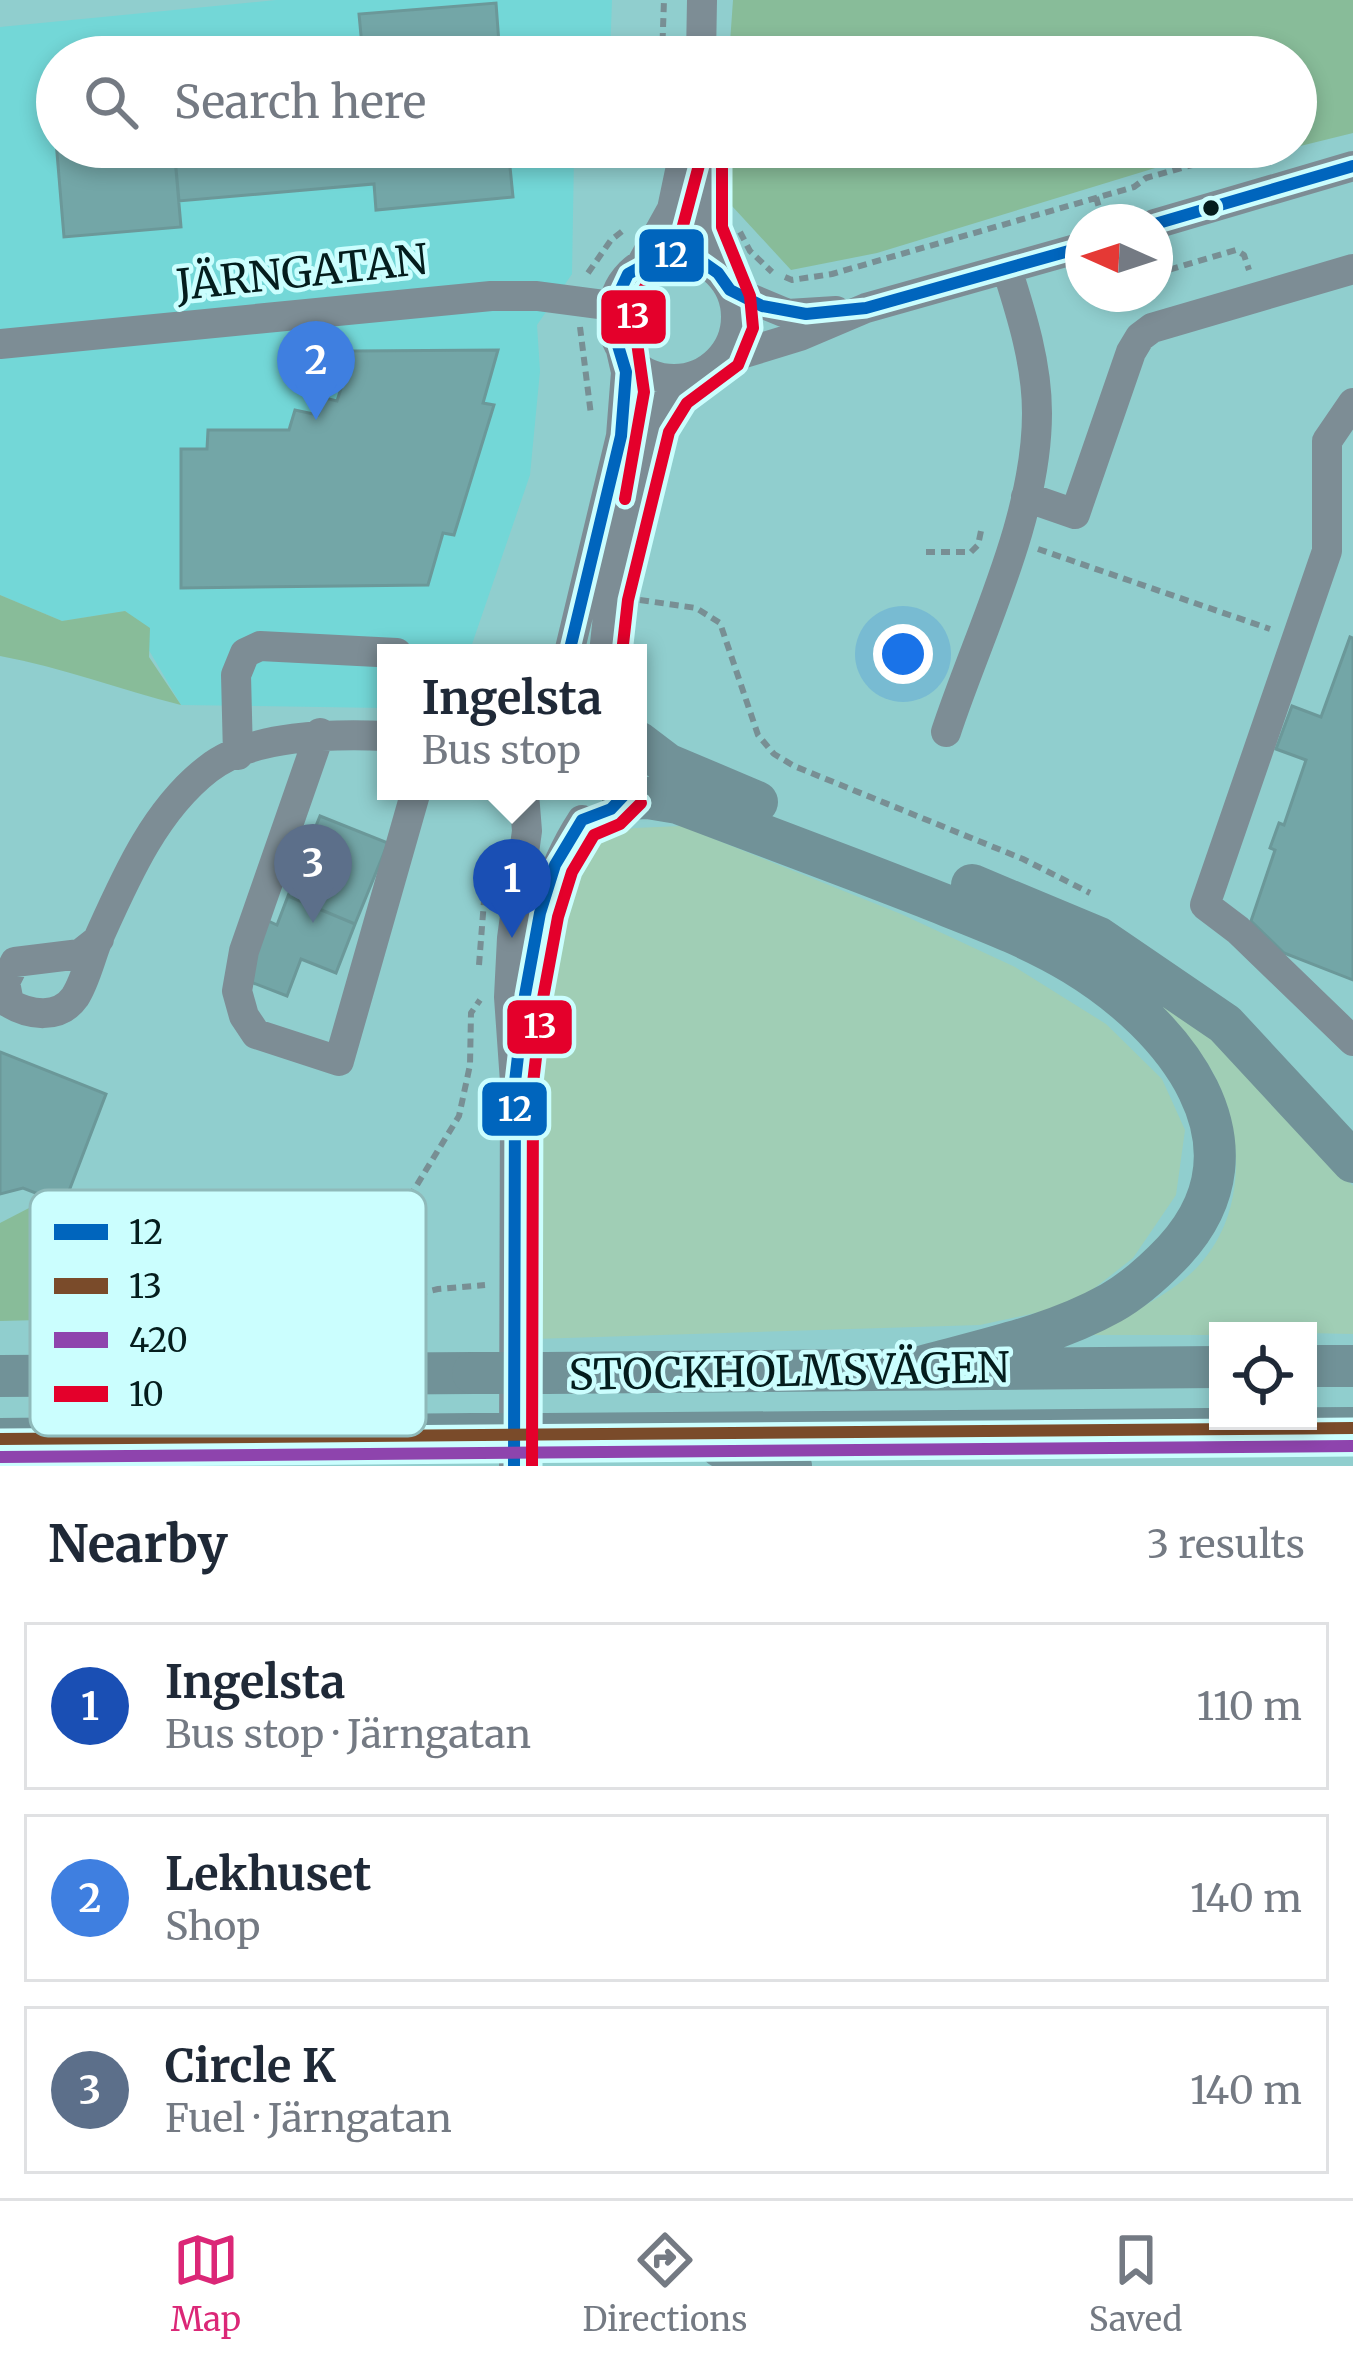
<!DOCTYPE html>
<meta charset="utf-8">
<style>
body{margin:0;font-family:Merriweather,serif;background:#f6f6f7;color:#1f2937}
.controls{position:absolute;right:36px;bottom:36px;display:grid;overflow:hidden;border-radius:0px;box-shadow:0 6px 18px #0003}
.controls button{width:108px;height:108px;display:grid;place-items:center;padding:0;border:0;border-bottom:3px solid #e0e1e3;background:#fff;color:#1f2937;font:60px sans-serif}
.compass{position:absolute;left:1065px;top:204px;width:108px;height:108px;border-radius:50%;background:#fff;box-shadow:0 6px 18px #0003;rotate:273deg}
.you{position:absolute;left:903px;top:654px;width:42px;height:42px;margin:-30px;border:9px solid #fff;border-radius:50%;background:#1a73e8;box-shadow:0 0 0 18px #1a73e833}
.badge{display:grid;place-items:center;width:78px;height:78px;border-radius:50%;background:#db2777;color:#fff;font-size:39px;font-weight:700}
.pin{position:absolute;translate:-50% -99px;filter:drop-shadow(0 3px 6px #0008)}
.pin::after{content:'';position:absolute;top:63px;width:42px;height:36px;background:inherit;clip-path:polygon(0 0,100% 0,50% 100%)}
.popup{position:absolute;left:377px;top:644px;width:270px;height:156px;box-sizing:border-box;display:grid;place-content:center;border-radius:0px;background:#fff;filter:drop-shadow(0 3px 9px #0005);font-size:39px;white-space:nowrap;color:#747a83}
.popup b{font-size:45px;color:#1f2937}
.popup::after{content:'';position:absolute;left:50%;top:100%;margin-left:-24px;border:24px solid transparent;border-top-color:#fff}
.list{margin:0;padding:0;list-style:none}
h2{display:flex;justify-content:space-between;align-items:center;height:156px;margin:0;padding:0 48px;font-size:51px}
h2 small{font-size:39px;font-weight:400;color:#747a83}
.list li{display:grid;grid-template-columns:78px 1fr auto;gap:36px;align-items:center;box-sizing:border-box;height:168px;margin:0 24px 24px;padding:0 24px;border:3px solid #e0e1e3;border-radius:0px}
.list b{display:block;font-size:45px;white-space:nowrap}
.list p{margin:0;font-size:39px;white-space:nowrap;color:#747a83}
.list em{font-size:39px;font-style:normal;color:#747a83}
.icon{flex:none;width:66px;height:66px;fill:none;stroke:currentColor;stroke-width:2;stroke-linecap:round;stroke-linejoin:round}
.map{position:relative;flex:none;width:1353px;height:1466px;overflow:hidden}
.search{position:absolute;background:#fff;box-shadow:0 6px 18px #0003;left:36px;right:36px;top:36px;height:132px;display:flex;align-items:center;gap:30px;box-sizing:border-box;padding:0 42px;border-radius:66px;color:#747a83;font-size:45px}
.sheet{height:732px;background:#fff}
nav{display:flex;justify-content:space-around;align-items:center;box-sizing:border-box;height:168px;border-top:3px solid #e0e1e3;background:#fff;font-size:33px;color:#747a83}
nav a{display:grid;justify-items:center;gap:6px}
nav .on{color:#db2777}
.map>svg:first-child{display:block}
.built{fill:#73d7d7}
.green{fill:#a0ceb5}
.forest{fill:#88bc99}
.building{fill:#73a6a7;stroke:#6b9899;stroke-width:3}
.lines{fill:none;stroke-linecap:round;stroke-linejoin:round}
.path{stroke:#788f94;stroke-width:6;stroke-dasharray:9 6;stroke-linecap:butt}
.minor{stroke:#7d8d95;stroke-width:30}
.highway{stroke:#719298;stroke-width:42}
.highway-bridge{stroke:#719298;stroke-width:42}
.bus-1-casing{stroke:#cbfefe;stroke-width:21}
.bus-2-casing{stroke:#cbfefe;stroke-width:21}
.bus-3-casing{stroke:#cbfefe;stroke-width:21}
.bus-4-casing{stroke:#cbfefe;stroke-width:21}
.bus-1{stroke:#0065bd;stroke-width:12}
.bus-2{stroke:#7a4b2a;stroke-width:12}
.bus-3{stroke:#8e44ad;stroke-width:12}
.bus-4{stroke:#e4002b;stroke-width:12}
.bus-dot{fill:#041d1d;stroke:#cbfefe;stroke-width:4.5}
.labels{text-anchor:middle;stroke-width:9;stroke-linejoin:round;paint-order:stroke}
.street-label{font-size:42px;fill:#041d1d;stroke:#cbfefe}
.key{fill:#cbfefe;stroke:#8fbaba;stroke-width:3}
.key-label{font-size:33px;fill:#041d1d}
.line-badge{stroke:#cbfefe;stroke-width:4.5}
.badge-label{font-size:33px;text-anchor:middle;font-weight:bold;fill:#fff}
</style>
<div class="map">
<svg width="1353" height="1466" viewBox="0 0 1353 1466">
<rect width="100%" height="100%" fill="#90cece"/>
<!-- built -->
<path class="built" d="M276 0H612L610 57H57V147H606V150L574 155 572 274 537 325 540 371 530 475 469 653H386V708L181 705 126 611 62 621 0 595V27Z"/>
<!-- green -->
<path class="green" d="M682 826 901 914 1015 967 1106 1024 1162 1079 1185 1130 1176 1195 1133 1258 1073 1305 980 1325 534 1339V1123L555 919 572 875 593 841 634 828Z
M1130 987 1215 1037 1353 1186V1334L1218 1331V1335H1089C1128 1313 1177 1294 1205 1258 1252 1200 1242 1107 1198 1050 1180 1026 1152 1007 1130 987Z"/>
<!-- forest -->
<path class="forest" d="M733 0H1353V133L1280 151 1245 147 1214 150 877 253 791 270 720 193 723 147H1296V57H729Z
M0 595 62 621 125 611 150 628 149 657 181 705C120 690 62 667 0 656Z
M103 1202 148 1214 169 1247 182 1290 162 1317 0 1321V1223L29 1208 67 1221Z"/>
<!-- building -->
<path class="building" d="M496 3 500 57H363L359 14Z
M54 117 57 147H174L181 227 64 237Z
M174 147H508L513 197 376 210 374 184 179 201Z
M498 350 483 403 494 405 454 535 443 533 428 585 181 588V449H207L208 430H289L295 410 318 415 325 398 337 401 353 351Z
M1350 637 1353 638V980L1284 953 1251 921 1275 850 1270 848 1279 823 1284 825 1306 760 1276 749 1292 706 1321 717Z
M320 816 388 843 355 924 288 896Z
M288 896 355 924 336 973 301 959 287 996 243 979 266 920 277 925Z
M0 1052 106 1094 64 1204 23 1188 0 1194Z"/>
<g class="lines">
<!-- path -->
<path class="path" d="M662 57 664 0
M1096 197 1103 222
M740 232 750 251 772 272
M588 273 611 240 625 229
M1155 274 1236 250 1244 255 1249 270
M785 277 792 280 832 274 1134 187 1146 178 1228 155 1268 160
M580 327 591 415
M1038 549 1270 629
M926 552H971L978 545 981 531 986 532
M640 600 696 608 720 623 758 735 774 754 794 766 1023 859 1090 893
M479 965 484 901
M374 1304 438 1289 485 1285
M282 1323C313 1324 352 1333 373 1304L412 1193 459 1116 470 1065 471 1013 480 1000"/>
<!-- minor -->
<path class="minor" d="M701 57 702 0
M704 147C704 192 702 230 718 273
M1155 224 1353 166
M612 317a62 62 0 1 1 124 0a62 62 0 1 1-124 0Z
M642 263 672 209 685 147
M730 290 788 314 836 311
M0 344 491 296H537L613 306
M718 361 800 336 866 308 1083 247
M1353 403 1327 441V551L1205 905 1238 930 1353 1041
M1026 497 1075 514 1131 352 1140 337 1152 328 1353 269
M569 653 621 436 626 372 621 350
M604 653 610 597 652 426 661 405 688 378
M946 732C979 632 1037 519 1037 413 1037 364 1022 316 1007 269
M320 733 244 951 237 991 244 1016 256 1034 339 1061 416 791
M238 755 236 675 245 653 260 646 397 653
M99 939 80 954 15 962 5 982 9 1003C29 1015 59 1020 75 997 86 980 91 955 99 937 126 877 155 810 208 769 252 734 333 734 386 736
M525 995C536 931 546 875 582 820
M514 1466 515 1082 509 997 512 938 527 831 524 794"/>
<!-- highway -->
<path class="highway" d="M638 742 667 764 757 802
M623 799 648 798 678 803C761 834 843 865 925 897 975 917 1028 936 1074 964 1173 1024 1273 1144 1174 1251 1156 1270 1134 1290 1111 1303 1050 1337 980 1350 913 1369
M972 885 1099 938 1225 1024 1353 1162
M1308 1366H1353
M546 1373 1218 1367
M0 1376 473 1373
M545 1434 1353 1428
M0 1439 473 1434
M721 1447 791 1466"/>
<!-- highway-bridge -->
<path class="highway-bridge" d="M473 1373H546
M473 1434H545"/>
<!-- bus-1 casing -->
<g class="bus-1-casing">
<path id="bus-1" d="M1155 224 1353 166
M569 653 621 436 626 372 613 329V306L628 274 661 256 682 255 701 261 718 273 730 290 762 306 806 314 866 308 1083 247
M514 1466 515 1082 525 995 540 913 555 865 582 820 611 809 628 791"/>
</g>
<!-- bus-2 casing -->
<g class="bus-2-casing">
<path id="bus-2" d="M0 1439 1353 1428"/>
</g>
<!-- bus-3 casing -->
<g class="bus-3-casing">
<path id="bus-3" d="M0 1457 1353 1446"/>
</g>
<!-- bus-4 casing -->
<g class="bus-4-casing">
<path id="bus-4" d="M625 499 644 392 632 307 681 233 703 150
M622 653 628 600 669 432 687 403 738 365 753 328 750 296 722 227V147
M532 1466 533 1083 543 998 558 917 572 872 594 835 620 824 641 803"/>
</g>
<!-- bus-1 -->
<use href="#bus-1" class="bus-1"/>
<!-- bus-2 -->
<use href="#bus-2" class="bus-2"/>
<!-- bus-3 -->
<use href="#bus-3" class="bus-3"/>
<!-- bus-4 -->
<use href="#bus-4" class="bus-4"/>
</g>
<!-- markers -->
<circle class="bus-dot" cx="1211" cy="208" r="10"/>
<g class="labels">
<!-- street labels -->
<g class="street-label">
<text transform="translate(302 272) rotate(-6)" y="15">JÄRNGATAN</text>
<text transform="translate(789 1371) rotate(-1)" y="15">STOCKHOLMSVÄGEN</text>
</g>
</g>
<!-- legend -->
<rect x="30" y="1190" width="396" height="246" rx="18" class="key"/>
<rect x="54" y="1224" width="54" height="16" fill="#0065bd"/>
<rect x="54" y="1278" width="54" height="16" fill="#7a4b2a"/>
<rect x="54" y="1332" width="54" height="16" fill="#8e44ad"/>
<rect x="54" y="1386" width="54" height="16" fill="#e4002b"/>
<g class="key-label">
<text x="129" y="1244">12</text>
<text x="129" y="1298">13</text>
<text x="129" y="1352">420</text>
<text x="129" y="1406">10</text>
</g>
<g class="line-badge">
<rect x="637" y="227" width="69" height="57" rx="12" fill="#0065bd"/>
<rect x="599" y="288" width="69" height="58" rx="12" fill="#e4002b"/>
<rect x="505" y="998" width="69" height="58" rx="12" fill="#e4002b"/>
<rect x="480" y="1080" width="69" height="58" rx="12" fill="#0065bd"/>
</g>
<g class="badge-label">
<text x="671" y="267">12</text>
<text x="633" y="328">13</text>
<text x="540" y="1038">13</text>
<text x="515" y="1121">12</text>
</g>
</svg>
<div class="controls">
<button><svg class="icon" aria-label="locate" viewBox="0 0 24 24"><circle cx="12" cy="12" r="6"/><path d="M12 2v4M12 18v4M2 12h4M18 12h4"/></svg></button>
</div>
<svg class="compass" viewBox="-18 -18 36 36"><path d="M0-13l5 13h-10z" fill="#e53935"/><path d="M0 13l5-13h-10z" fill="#747a83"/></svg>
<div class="you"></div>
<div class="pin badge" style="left:512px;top:938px;background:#1a4fb4">1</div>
<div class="popup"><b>Ingelsta</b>Bus stop</div>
<div class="pin badge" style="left:316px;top:420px;background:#3f7fe0">2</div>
<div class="pin badge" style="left:313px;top:923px;background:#5c6f8a">3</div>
<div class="search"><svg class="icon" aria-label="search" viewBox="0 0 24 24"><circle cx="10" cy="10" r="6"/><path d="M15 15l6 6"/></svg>Search here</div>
</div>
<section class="sheet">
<h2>Nearby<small>3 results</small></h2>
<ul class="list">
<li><span class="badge" style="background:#1a4fb4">1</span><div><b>Ingelsta</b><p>Bus stop · Järngatan</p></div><em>110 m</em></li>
<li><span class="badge" style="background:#3f7fe0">2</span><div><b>Lekhuset</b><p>Shop</p></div><em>140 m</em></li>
<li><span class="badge" style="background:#5c6f8a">3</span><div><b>Circle K</b><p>Fuel · Järngatan</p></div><em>140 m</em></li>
</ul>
</section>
<nav>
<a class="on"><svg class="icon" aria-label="map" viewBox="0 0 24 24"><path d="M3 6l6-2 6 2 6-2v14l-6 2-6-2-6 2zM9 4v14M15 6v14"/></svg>Map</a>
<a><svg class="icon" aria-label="directions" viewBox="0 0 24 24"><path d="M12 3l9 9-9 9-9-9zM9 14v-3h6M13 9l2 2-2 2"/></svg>Directions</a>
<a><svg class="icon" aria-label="saved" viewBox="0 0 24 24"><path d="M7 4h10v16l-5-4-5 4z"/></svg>Saved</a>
</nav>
